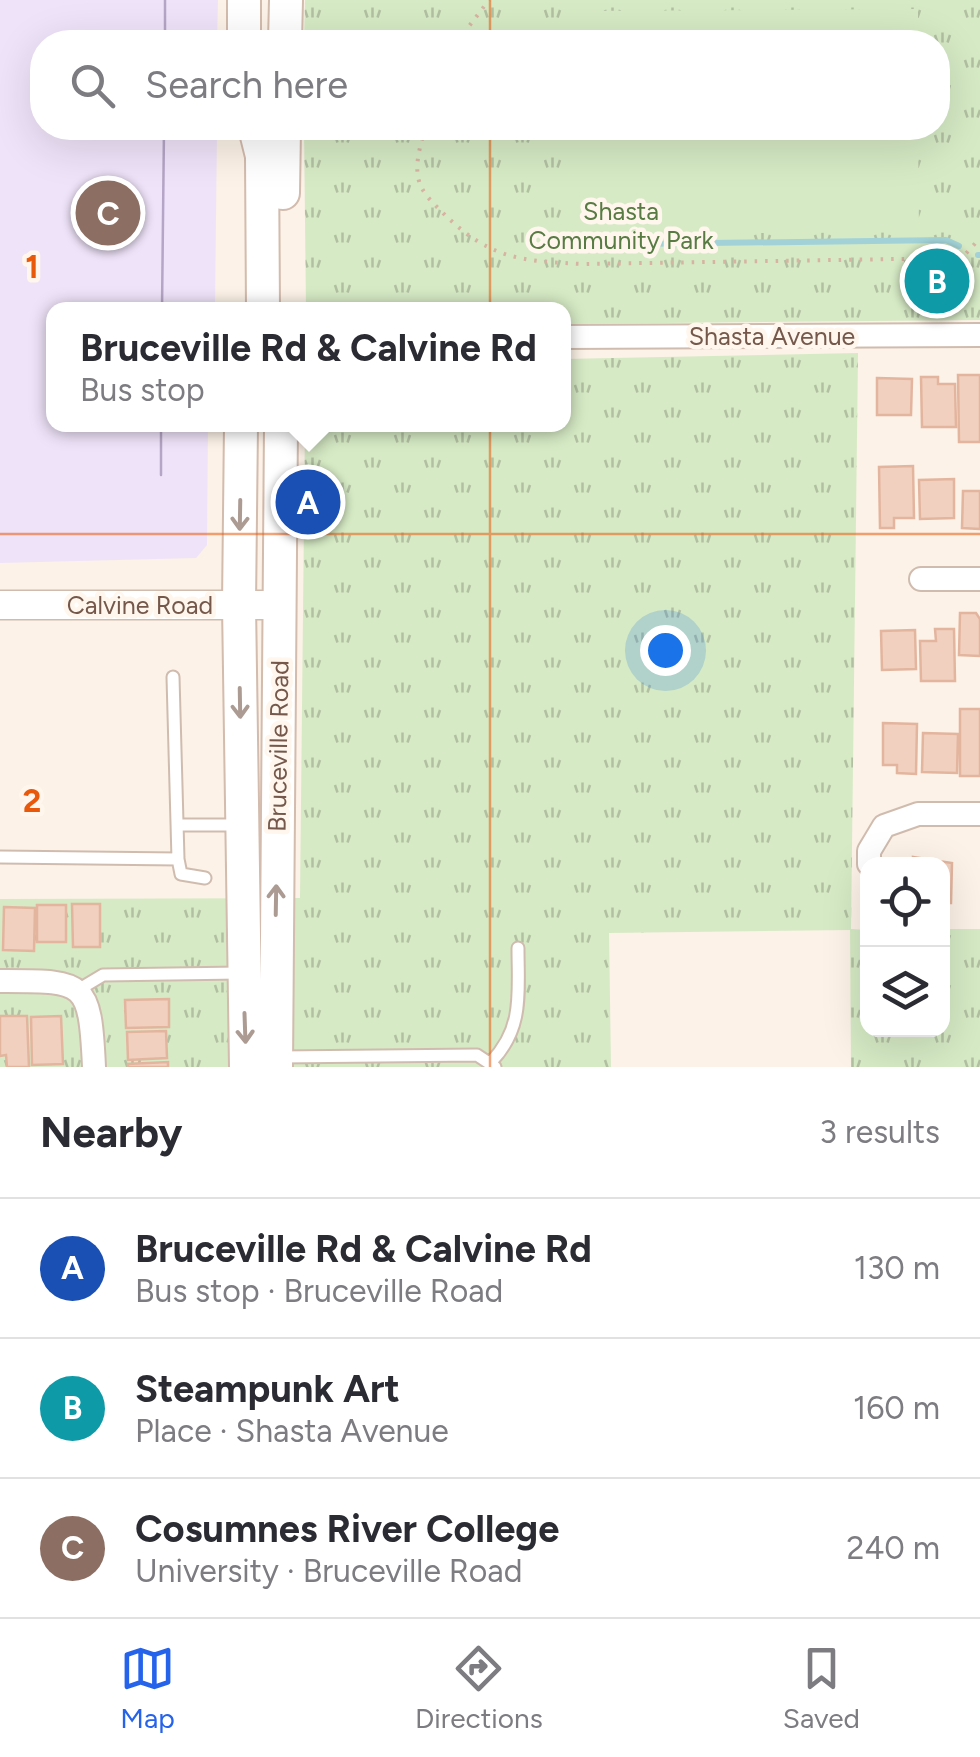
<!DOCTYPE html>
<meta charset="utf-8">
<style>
body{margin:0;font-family:Figtree,sans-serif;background:#f2f2f3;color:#2b2b33}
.controls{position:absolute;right:30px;bottom:30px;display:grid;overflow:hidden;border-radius:20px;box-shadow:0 10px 40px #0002}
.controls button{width:90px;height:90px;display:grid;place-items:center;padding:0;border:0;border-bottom:2px solid #e1e1e2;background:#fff;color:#2b2b33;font:50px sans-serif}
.you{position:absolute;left:665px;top:650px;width:35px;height:35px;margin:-25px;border:8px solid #fff;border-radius:50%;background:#1a73e8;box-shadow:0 0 0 15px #1a73e833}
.badge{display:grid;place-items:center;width:65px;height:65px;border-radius:50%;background:#2563eb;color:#fff;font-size:32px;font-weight:700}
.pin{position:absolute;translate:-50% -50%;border:5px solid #fff;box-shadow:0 2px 10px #0006}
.popup{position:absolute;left:46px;top:302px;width:525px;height:130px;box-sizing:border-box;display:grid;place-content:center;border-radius:20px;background:#fff;filter:drop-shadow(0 2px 8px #0005);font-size:32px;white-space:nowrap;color:#7c7c81}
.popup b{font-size:38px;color:#2b2b33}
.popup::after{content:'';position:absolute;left:50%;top:100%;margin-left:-20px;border:20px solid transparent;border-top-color:#fff}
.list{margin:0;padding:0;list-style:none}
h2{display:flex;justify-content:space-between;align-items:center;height:130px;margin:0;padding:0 40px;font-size:42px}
h2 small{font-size:32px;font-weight:400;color:#7c7c81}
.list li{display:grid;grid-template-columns:65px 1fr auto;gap:30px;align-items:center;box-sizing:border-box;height:140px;padding:0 40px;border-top:2px solid #e1e1e2}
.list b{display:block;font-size:38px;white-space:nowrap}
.list p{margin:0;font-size:32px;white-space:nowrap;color:#7c7c81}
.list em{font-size:32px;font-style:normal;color:#7c7c81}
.icon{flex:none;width:55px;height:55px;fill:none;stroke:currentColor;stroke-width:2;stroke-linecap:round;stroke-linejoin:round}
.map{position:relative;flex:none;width:980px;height:1067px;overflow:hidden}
.search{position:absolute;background:#fff;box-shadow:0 10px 40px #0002;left:30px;right:30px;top:30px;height:110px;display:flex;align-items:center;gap:25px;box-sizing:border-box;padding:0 35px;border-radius:40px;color:#7c7c81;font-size:38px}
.sheet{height:550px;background:#fff}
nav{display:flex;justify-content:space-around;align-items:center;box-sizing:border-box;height:140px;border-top:2px solid #e1e1e2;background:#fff;font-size:28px;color:#7c7c81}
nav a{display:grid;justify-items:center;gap:5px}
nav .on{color:#2563eb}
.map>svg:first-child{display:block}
.education{fill:#efe3f9}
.grass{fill:url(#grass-tufts)}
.pitch{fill:#d6eac5}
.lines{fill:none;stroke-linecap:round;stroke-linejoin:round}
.stream{stroke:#a2d2d7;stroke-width:6}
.building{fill:#f1d0bf;stroke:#e3b59f;stroke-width:2.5}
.service-casing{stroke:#d0bcaf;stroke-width:15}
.minor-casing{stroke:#d0bcaf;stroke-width:26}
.tertiary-casing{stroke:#d0bcaf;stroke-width:31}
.secondary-casing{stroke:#d3bbad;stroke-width:36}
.path{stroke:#d6b3a2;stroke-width:4;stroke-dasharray:2.5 8;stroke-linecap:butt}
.service{stroke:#fff;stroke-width:11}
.minor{stroke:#fff;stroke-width:22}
.tertiary{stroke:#fff;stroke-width:28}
.secondary{stroke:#fff;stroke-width:32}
.tram{stroke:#b5a5c6;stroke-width:2.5}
.oneway{stroke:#ac9b93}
.grid{fill:none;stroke:#e8590c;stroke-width:2.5;stroke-opacity:0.55}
.labels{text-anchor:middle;stroke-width:9;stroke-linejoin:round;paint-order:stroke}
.park-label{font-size:25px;fill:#577b43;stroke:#fff7ed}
.street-label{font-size:25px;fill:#75584b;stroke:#fff7ed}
.grid-label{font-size:32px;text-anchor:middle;font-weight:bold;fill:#e8590c;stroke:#fff7ed;stroke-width:9;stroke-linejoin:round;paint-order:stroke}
</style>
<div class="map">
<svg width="980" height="1067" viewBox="0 0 980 1067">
<defs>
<pattern id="grass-tufts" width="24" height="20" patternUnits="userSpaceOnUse" patternTransform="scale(2.5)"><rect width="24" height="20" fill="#d6eac5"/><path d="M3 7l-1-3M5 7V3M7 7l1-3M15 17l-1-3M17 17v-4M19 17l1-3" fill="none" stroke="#b2c0a2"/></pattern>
</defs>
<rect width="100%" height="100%" fill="#fcf2e7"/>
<!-- education -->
<path class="education" d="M0 0H218L217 42H42V128H217L215 309 53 310V424L208 425 207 545 196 558 0 563Z"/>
<!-- grass -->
<path class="grass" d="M305 0H980V320L563 324V310L306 309 304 128H938V42H304Z
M858 353 851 929 867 930 868 1030H942L943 929H980V1067H851L850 930 609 933 611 1067H0V899L300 898 305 425 563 424V359Z"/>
<!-- pitch -->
<path class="pitch" d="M918 9V42H568V11Z
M568 128H918L919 232 569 234Z"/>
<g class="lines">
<!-- stream -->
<path class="stream" d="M559 245 946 240 959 246
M978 255H980"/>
</g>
<!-- building -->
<path class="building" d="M958 375H980V442H959Z
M921 377H938V384H955L956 427H922Z
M877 378 912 379 911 415H877Z
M913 466 914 518H894V528H880L879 467Z
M954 479V518L920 519 919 480Z
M963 491H980V529L962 528Z
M960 613H976L980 619V656L959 655Z
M935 629H954L955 681H921L920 641H936Z
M915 630 916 669 882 670 881 631Z
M960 709H980V776H960Z
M883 723 917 724 916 774 897 773V765H883Z
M923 733 958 734 957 773 922 772Z
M913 857 952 863 951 903H942V864H913Z
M72 904H100V947H73Z
M37 905H66V942H37Z
M4 907 35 908 34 951 3 950Z
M169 999V1027L126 1028 125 1000Z
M0 1016H27L29 1067H7L6 1055 0 1056Z
M61 1016 63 1064 32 1065 31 1017Z
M166 1031 167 1058 128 1060 127 1032Z
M168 1062V1067H128V1064Z"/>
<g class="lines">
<!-- service casing -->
<g class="service-casing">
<path id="service" d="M177 825H238
M0 857 178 859 173 677
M178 859 181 874 205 878
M78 990 103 975 240 973
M280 1057 477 1055 495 1067
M491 1062C524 1028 518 993 518 948"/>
</g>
<!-- minor casing -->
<g class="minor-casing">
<path id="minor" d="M563 337 980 335
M921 579H980
M869 864V851L884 826 918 814H980
M0 981C85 981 90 979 94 1067"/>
</g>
<!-- tertiary casing -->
<g class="tertiary-casing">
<path id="tertiary" d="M0 605H279"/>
</g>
<!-- secondary casing -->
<g class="secondary-casing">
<path id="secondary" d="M244 0V42
M285 42 286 0
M255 128 262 156 263 310
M283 193 284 128
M241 424 239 605 246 1067
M276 1067 281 424"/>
</g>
<!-- path -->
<path class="path" d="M457 42 489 0
M425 128C421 144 414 164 419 181 422 193 434 204 442 212 489 259 520 261 583 264L961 258
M942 313 944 298 954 293 949 272 980 238"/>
<!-- service -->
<use href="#service" class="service"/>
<!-- minor -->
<use href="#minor" class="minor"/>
<!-- tertiary -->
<use href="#tertiary" class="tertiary"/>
<!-- secondary -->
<use href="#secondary" class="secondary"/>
<!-- tram -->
<path class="tram" d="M165 42V0
M162 310 164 128
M161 475V424"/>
</g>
<!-- one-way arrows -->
<defs><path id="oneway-shaft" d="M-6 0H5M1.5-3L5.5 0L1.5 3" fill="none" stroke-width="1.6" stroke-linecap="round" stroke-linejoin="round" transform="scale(2.5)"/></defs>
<g class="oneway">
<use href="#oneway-shaft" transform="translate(240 515) rotate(91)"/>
<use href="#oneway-shaft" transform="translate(240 703) rotate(89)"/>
<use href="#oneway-shaft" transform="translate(276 900) rotate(-89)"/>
<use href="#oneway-shaft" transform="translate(245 1028) rotate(88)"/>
</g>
<!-- grid -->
<path class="grid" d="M490 0V42M490 128V1067M0 534H980"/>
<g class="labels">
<!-- park labels -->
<g class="park-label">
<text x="621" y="220">Shasta<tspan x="621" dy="29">Community Park</tspan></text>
</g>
<!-- street labels -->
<g class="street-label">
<text x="772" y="345">Shasta Avenue</text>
<text x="140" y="614">Calvine Road</text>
<text transform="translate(278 746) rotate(-89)" y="9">Bruceville Road</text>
</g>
</g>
<g class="grid-label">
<text x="32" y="278">1</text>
<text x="32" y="812">2</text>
</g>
</svg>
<div class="controls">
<button><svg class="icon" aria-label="locate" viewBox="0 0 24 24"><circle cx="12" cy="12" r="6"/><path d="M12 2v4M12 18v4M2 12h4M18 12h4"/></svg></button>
<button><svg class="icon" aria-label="layers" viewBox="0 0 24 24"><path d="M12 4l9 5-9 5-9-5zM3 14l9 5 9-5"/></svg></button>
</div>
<div class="you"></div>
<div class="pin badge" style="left:308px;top:502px;background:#1a4fb4">A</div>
<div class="popup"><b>Bruceville Rd &amp; Calvine Rd</b>Bus stop</div>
<div class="pin badge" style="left:937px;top:281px;background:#0f9aa8">B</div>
<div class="pin badge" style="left:108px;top:213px;background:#8d6e63">C</div>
<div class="search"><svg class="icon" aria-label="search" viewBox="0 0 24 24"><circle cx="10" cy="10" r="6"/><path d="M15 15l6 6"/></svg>Search here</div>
</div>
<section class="sheet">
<h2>Nearby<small>3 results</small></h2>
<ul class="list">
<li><span class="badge" style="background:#1a4fb4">A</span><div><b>Bruceville Rd &amp; Calvine Rd</b><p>Bus stop · Bruceville Road</p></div><em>130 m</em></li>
<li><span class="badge" style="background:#0f9aa8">B</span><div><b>Steampunk Art</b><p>Place · Shasta Avenue</p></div><em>160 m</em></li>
<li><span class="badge" style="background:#8d6e63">C</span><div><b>Cosumnes River College</b><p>University · Bruceville Road</p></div><em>240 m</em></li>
</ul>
</section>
<nav>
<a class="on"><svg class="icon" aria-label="map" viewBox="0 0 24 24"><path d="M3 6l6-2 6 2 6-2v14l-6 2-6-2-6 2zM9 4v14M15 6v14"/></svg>Map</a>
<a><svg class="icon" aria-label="directions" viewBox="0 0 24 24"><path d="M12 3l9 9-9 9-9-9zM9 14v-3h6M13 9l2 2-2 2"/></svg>Directions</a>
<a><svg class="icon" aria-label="saved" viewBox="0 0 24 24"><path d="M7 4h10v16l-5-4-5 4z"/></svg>Saved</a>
</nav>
